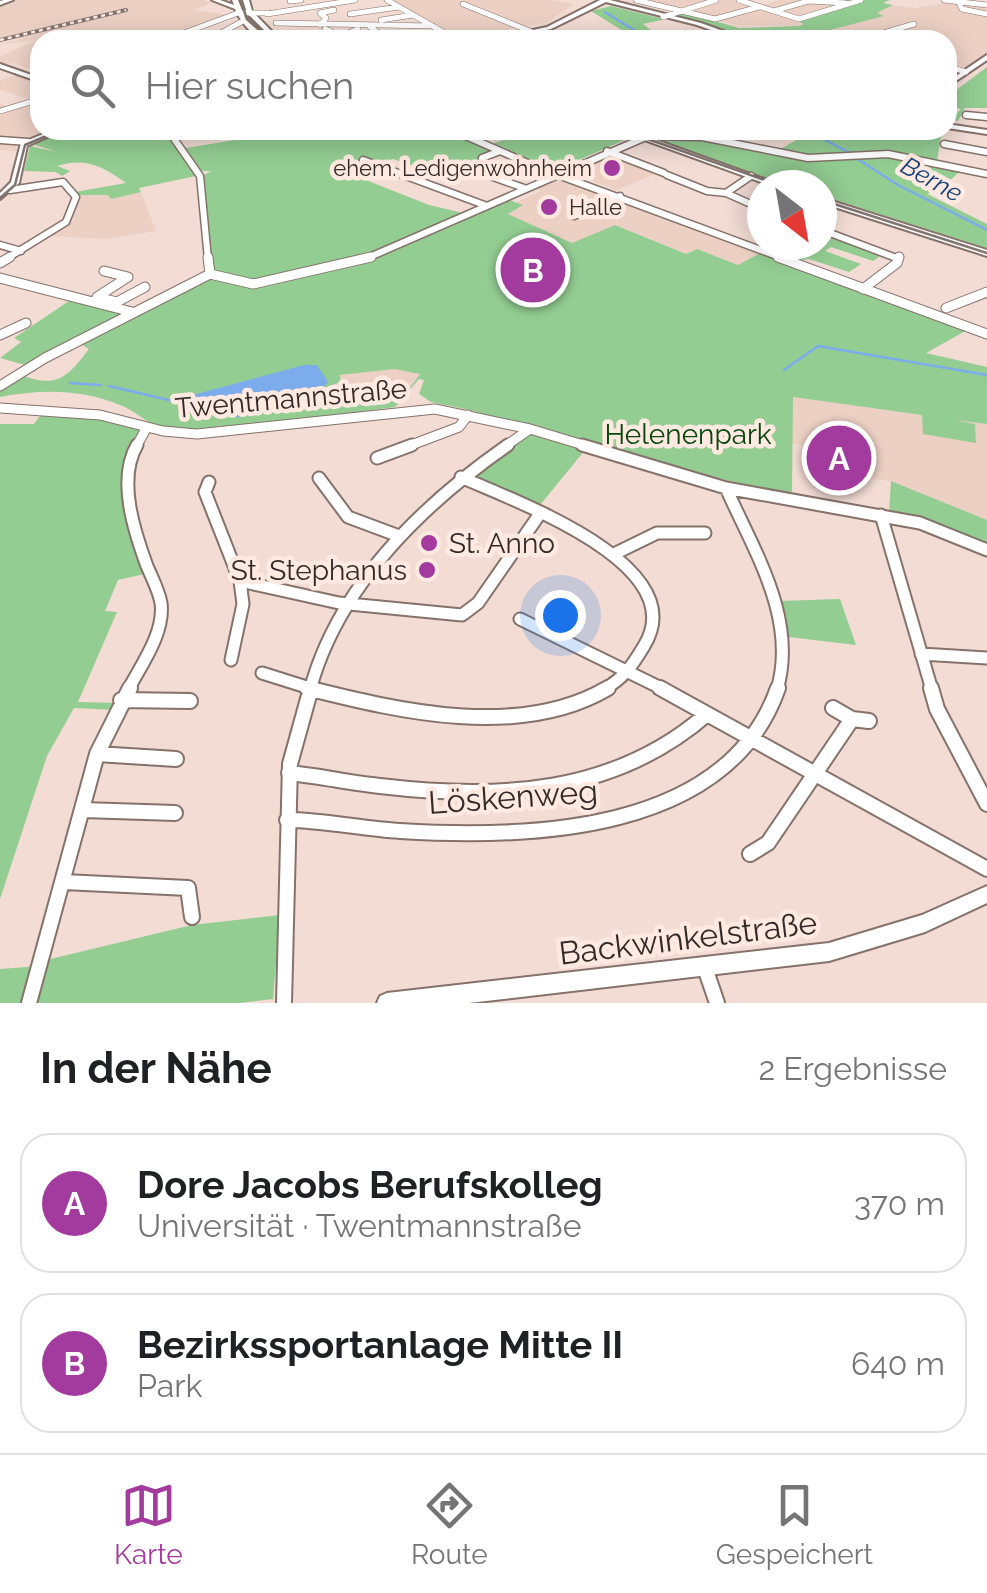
<!DOCTYPE html>
<html lang="de">
<meta charset="utf-8">
<style>
body{margin:0;font-family:Raleway,sans-serif;background:#f2f2f2;color:#202124}
.compass{position:absolute;left:747px;top:170px;width:90px;height:90px;border-radius:50%;background:#fff;box-shadow:0 5px 25px #0003;rotate:149deg}
.you{position:absolute;left:560px;top:615px;width:35px;height:35px;margin:-25px;border:8px solid #fff;border-radius:50%;background:#1a73e8;box-shadow:0 0 0 15px #1a73e833}
.badge{display:grid;place-items:center;width:65px;height:65px;border-radius:50%;background:#a33a9d;color:#fff;font-size:32px;font-weight:700}
.pin{position:absolute;translate:-50% -50%;border:5px solid #fff;box-shadow:0 2px 10px #0006}
.list{margin:0;padding:0;list-style:none}
h2{display:flex;justify-content:space-between;align-items:center;height:130px;margin:0;padding:0 40px;font-size:42px}
h2 small{font-size:32px;font-weight:400;color:#757577}
.list li{display:grid;grid-template-columns:65px 1fr auto;gap:30px;align-items:center;box-sizing:border-box;height:140px;margin:0 20px 20px;padding:0 20px;border:2px solid #e0e0e0;border-radius:30px}
.list b{display:block;font-size:38px;white-space:nowrap}
.list p{margin:0;font-size:32px;white-space:nowrap;color:#757577}
.list em{font-size:32px;font-style:normal;color:#757577}
.icon{flex:none;width:55px;height:55px;fill:none;stroke:currentColor;stroke-width:2;stroke-linecap:round;stroke-linejoin:round}
.map{position:relative;flex:none;width:987px;height:1003px;overflow:hidden}
.search{position:absolute;background:#fff;box-shadow:0 5px 25px #0003;left:30px;right:30px;top:30px;height:110px;display:flex;align-items:center;gap:25px;box-sizing:border-box;padding:0 35px;border-radius:30px;color:#757577;font-size:38px}
.sheet{height:450px;background:#fff}
nav{display:flex;justify-content:space-around;align-items:center;box-sizing:border-box;height:140px;border-top:2px solid #e0e0e0;background:#fff;font-size:28px;color:#757577}
nav a{display:grid;justify-items:center;gap:5px}
nav .on{color:#a33a9d}
.map>svg:first-child{display:block}
.built{fill:#ecd0c4}
.green{fill:#93cd92;fill-rule:evenodd}
.water{fill:#7cacec}
.lines{fill:none;stroke-linecap:round;stroke-linejoin:round}
.stream{stroke:#7cacec;stroke-width:2.5}
.minor-far4-casing{stroke:#85726a;stroke-width:6}
.minor-far3-casing{stroke:#85726a;stroke-width:9}
.minor-far2-casing{stroke:#85726a;stroke-width:11}
.minor-far1-casing{stroke:#85726a;stroke-width:15}
.minor-casing{stroke:#85726a;stroke-width:18}
.major-casing{stroke:#85726a;stroke-width:4}
.minor-far4{stroke:#fff;stroke-width:5}
.minor-far3{stroke:#fff;stroke-width:6}
.minor-far2{stroke:#fff;stroke-width:9}
.minor-far1{stroke:#fff;stroke-width:11}
.minor{stroke:#fff;stroke-width:14}
.major{fill:#fff;fill-rule:evenodd}
.tram{stroke:#82746f;stroke-width:2.5}
.rail-casing{stroke:#82746f;stroke-width:4}
.rail{stroke:#ffe9e1;stroke-width:2.5;stroke-dasharray:4;stroke-linecap:butt}
.poi-dot{fill:#a33a9d;stroke:#ffe9e1;stroke-width:4}
.labels{text-anchor:middle;stroke-width:9;stroke-linejoin:round;paint-order:stroke}
.far-poi-label{font-size:22px;fill:#332b28;stroke:#ffe9e1;text-anchor:end}
.far-water-label{font-size:25px;font-style:italic;fill:#13417a;stroke:#ffe9e1}
.street-label{font-size:28px;fill:#332b28;stroke:#ffe9e1}
.park-label{font-size:28px;fill:#04480c;stroke:#ffe9e1}
.poi-label{font-size:28px;fill:#332b28;stroke:#ffe9e1;text-anchor:start}
.near-street-label{font-size:32px;fill:#332b28;stroke:#ffe9e1}
</style>
<div class="map">
<svg width="987" height="1003" viewBox="0 0 987 1003">
<rect width="100%" height="100%" fill="#f2dcd4"/>
<!-- built -->
<path class="built" d="M10 0H203L211 3 194 10 229 15 162 40H40V73L15 63 0 65V56L38 40 0 44 55 30 0 42V3Z
M392 0H548L574 4 548 22 468 37 455 30 447 31Z
M639 0H742L758 6 780 0H858L802 20 806 25 799 26 737 25Z
M950 2 987 6V53L947 82V40H791L831 31 893 5 915 8Z
M0 68 40 78V130H50L16 142V151L0 150V103L8 107 30 99 0 90V80L16 75Z
M605 155 655 174 617 190 568 172Z
M560 176 762 252 738 265 697 249 686 254 616 225 572 243 506 214 523 206 516 202 541 191 534 187Z
M141 192 156 231 107 239 49 236 66 223 76 195H108L111 199Z
M395 369 420 373 407 392 306 410 301 396 340 383 339 375Z
M793 397 987 424V520L891 481 873 479 874 457 790 443Z"/>
<!-- green -->
<path class="green" d="M864 0H890L883 3 893 5 877 13 884 16 791 40H750L673 16 683 12 739 28 799 26 804 24 792 19 802 20Z
M611 6 659 18 662 20 643 24 664 40H566L549 31 587 38 621 36 623 31 591 11Z
M987 67V108H965L958 121 949 119 947 124V114L955 115 961 109 947 106V97Z
M69 130H115L143 139 167 134 196 176 139 188 141 192 111 199 108 195H76L75 192 126 183C102 166 85 157 57 166L70 171 62 176 56 172 24 171 30 146 57 152 32 144Z
M264 130H375L403 139 428 130H445L494 152 482 157 484 173 473 168 450 178 393 159 348 173 429 205 463 213C405 239 273 303 213 270L204 175 211 171H201L186 148 241 139Z
M534 130H613L631 137 554 171 491 144Z
M778 130H942L937 161 891 152 817 157 775 152 800 138Z
M664 139H704L805 161 883 156 961 170 940 190 927 194 987 224V248L822 196V185H787L661 141Z
M504 198 523 205 508 214 572 243 615 225 686 254 697 249 738 265 762 252 969 329 926 353 987 367V424L954 420 975 424 976 443 923 434 922 415 793 397 792 493C669 473 553 426 431 402L419 394 424 380 419 379 395 407C332 415 234 437 174 429 142 424 144 415 120 405 82 389 40 389 0 397V388L20 375C57 388 66 379 89 349L81 344 198 281 214 278 263 283 340 269ZM395 369 420 374 407 392 306 409 302 396 341 382 340 375Z
M833 237 883 254 873 261 831 247 825 251 861 264 849 272 809 259 798 261Z
M72 299 124 314 25 365 0 358 21 342 14 338Z
M42 413 88 415 145 428 126 464 149 573 118 580 105 611 117 612 78 702 118 703 115 710 74 708 47 756 0 899V424H34Z
M536 434 585 450 536 510 468 476 529 435Z
M891 481 987 520V549L889 513Z
M840 599 856 645 789 637 780 601Z
M280 915 273 999 239 1003H0V969L40 966 42 961 192 925Z"/>
<!-- water -->
<path class="water" d="M304 365H317L328 382 323 388 240 406 189 396Z"/>
<g class="lines">
<!-- stream -->
<path class="stream" d="M605 12 650 40
M806 130 848 152
M859 160 898 185 987 230
M784 370 818 346 987 375
M70 383 100 385
M109 386 237 416 343 395
M349 394 379 386"/>
<!-- minor-far4 casing -->
<g class="minor-far4-casing">
<path id="minor-far4" d="M387 0 457 40
M636 0 715 19 759 7
M739 0 799 19 861 0
M944 0 987 5
M290 1 301 0
M959 3 962 9 987 14
M463 4 532 32
M774 11 808 1 846 3
M267 14 355 0
M350 14 399 7
M663 17 716 0
M381 20 413 15
M276 23 433 26
M320 25 326 18 320 13 334 10
M370 27 390 40
M318 36 331 31 325 29
M540 36 547 40
M165 40 238 13H269
M208 40 243 21
M331 40 358 29
M860 40 914 24
M947 66 966 72
M0 111 37 100"/>
</g>
<!-- minor-far3 casing -->
<g class="minor-far3-casing">
<path id="minor-far3" d="M966 115 987 117
M168 130 200 176 208 259
M452 130 539 168 785 259
M0 140 28 142
M944 144 987 152
M500 151 482 158V168L493 177 524 188
M607 151 664 173
M363 160 487 206
M667 175 707 191 726 193
M751 176 726 193 762 209
M574 216 620 196
M822 230 899 259
M0 245 21 251
M6 259 66 222 76 197 63 182 10 190
M365 259 648 136 702 137 808 158 888 154 987 174"/>
</g>
<!-- minor-far2 casing -->
<g class="minor-far2-casing">
<path id="minor-far2" d="M208 257 210 274
M778 257 987 334
M0 263 10 257
M210 274 253 284 371 257
M0 278 132 312
M863 289 897 263 899 257
M97 297 128 277 104 271
M104 299 117 302 145 287
M946 308 987 292
M0 335 26 323
M0 386 45 358 210 274
M0 408 100 415 163 431 197 434 435 409 530 429 590 447
M136 447 147 427
M406 447 459 427 468 415
M504 447 530 429"/>
</g>
<!-- minor-far1 casing -->
<g class="minor-far1-casing">
<path id="minor-far1" d="M582 445 726 488 920 523 987 550
M377 458 412 445
M461 477C511 500 695 564 644 646 632 666 624 678 603 690
M319 478 348 517 399 536
M209 482 205 492 240 581 243 604 231 660
M726 488C754 551 798 619 777 690
M881 515 932 690
M614 554 657 533H705
M240 581 339 603 462 615 478 603 539 515
M520 619 665 690
M921 654 987 658
M262 673 316 690
M128 690C141 665 165 633 161 603 159 591 152 578 147 566 134 531 117 479 137 445
M310 690C338 586 422 505 508 445"/>
</g>
<!-- minor casing -->
<g class="minor-casing">
<path id="minor" d="M307 688C399 711 520 740 608 688
M660 688 987 869
M931 688 937 709 987 804
M121 700 190 701
M833 708 852 719 869 721
M97 754 176 759
M289 773C320 776 350 783 380 786 498 800 614 795 707 714
M83 810 175 813
M287 820C325 820 362 829 400 831 529 839 727 834 778 688
M750 854 768 843 852 719
M64 882 188 888 192 917
M705 968 717 1003
M29 1003 97 754 130 688
M284 1003 290 764 311 688"/>
</g>
<!-- major casing -->
<g class="major-casing">
<path id="major" d="M4 0H13L0 5V1Z
M212 0H220L234 5 232 0H238L246 20 269 40C253 39 241 22 235 9Z
M243 0H249L252 11 280 40H274L247 13Z
M600 0H610L701 23 748 40H739L697 25 606 2 551 29 498 40H486L547 27Z
M987 55V60L947 87V82Z
M0 64 40 78V82L0 68Z
M947 124 987 130V134L947 128Z
M53 130H63L27 146 19 183 0 199V193L11 182 21 143Z
M617 130H628L781 185H769Z
M822 198 987 250V256L822 203Z
M987 886V903L925 932 829 961 469 1003H377L380 996 387 993 829 943 922 915Z"/>
</g>
<!-- minor-far4 -->
<use href="#minor-far4" class="minor-far4"/>
<!-- minor-far3 -->
<use href="#minor-far3" class="minor-far3"/>
<!-- minor-far2 -->
<use href="#minor-far2" class="minor-far2"/>
<!-- minor-far1 -->
<use href="#minor-far1" class="minor-far1"/>
<!-- minor -->
<use href="#minor" class="minor"/>
<!-- major -->
<use href="#major" class="major"/>
<!-- tram -->
<path class="tram" d="M240 0 246 16 273 40
M622 130 779 185
M0 198 15 185 25 145 61 130
M822 200 987 253"/>
<!-- rail casing -->
<g class="rail-casing">
<path id="rail" d="M0 40 126 10"/>
</g>
<!-- rail -->
<use href="#rail" class="rail"/>
</g>
<!-- markers -->
<g class="poi-dot">
<circle cx="612" cy="168" r="10"/>
<circle cx="549" cy="207" r="10"/>
<circle cx="429" cy="543" r="10"/>
<circle cx="427" cy="570" r="10"/>
</g>
<g class="labels">
<!-- far-poi labels -->
<g class="far-poi-label">
<text x="592" y="176">ehem. Ledigenwohnheim</text>
<text x="569" y="215" text-anchor="start">Halle</text>
</g>
<!-- far-water labels -->
<g class="far-water-label">
<text transform="translate(932 179) rotate(29)" y="9">Berne</text>
</g>
<!-- street labels -->
<g class="street-label">
<text transform="translate(291 398) rotate(-5)" y="10">Twentmannstraße</text>
</g>
<!-- park labels -->
<g class="park-label">
<text x="688" y="444">Helenenpark</text>
</g>
<!-- poi labels -->
<g class="poi-label">
<text x="449" y="553">St. Anno</text>
<text x="407" y="580" text-anchor="end">St. Stephanus</text>
</g>
<!-- near-street labels -->
<g class="near-street-label">
<text transform="translate(513 797) rotate(-4)" y="11">Löskenweg</text>
<text transform="translate(688 938) rotate(-7)" y="11">Backwinkelstraße</text>
</g>
</g>
</svg>
<svg class="compass" viewBox="-18 -18 36 36"><path d="M0-13l5 13h-10z" fill="#e53935"/><path d="M0 13l5-13h-10z" fill="#757577"/></svg>
<div class="you"></div>
<div class="pin badge" style="left:839px;top:458px">A</div>
<div class="pin badge" style="left:533px;top:270px">B</div>
<div class="search"><svg class="icon" aria-label="search" viewBox="0 0 24 24"><circle cx="10" cy="10" r="6"/><path d="M15 15l6 6"/></svg>Hier suchen</div>
</div>
<section class="sheet">
<h2>In der Nähe<small>2 Ergebnisse</small></h2>
<ul class="list">
<li><span class="badge">A</span><div><b>Dore Jacobs Berufskolleg</b><p>Universität · Twentmannstraße</p></div><em>370 m</em></li>
<li><span class="badge">B</span><div><b>Bezirkssportanlage Mitte II</b><p>Park</p></div><em>640 m</em></li>
</ul>
</section>
<nav>
<a class="on"><svg class="icon" aria-label="map" viewBox="0 0 24 24"><path d="M3 6l6-2 6 2 6-2v14l-6 2-6-2-6 2zM9 4v14M15 6v14"/></svg>Karte</a>
<a><svg class="icon" aria-label="directions" viewBox="0 0 24 24"><path d="M12 3l9 9-9 9-9-9zM9 14v-3h6M13 9l2 2-2 2"/></svg>Route</a>
<a><svg class="icon" aria-label="saved" viewBox="0 0 24 24"><path d="M7 4h10v16l-5-4-5 4z"/></svg>Gespeichert</a>
</nav>
